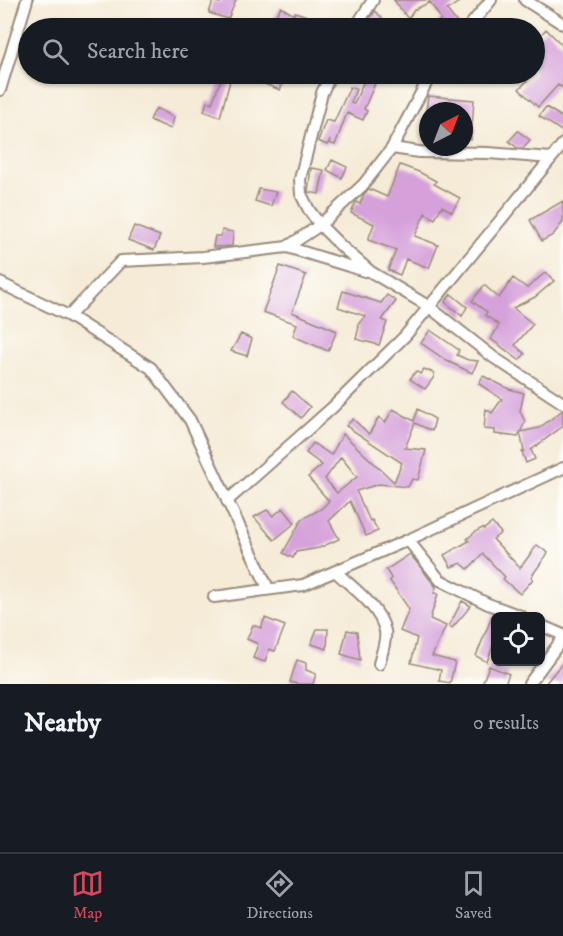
<!DOCTYPE html>
<style>
body{margin:0;font-family:"IM FELL DW Pica",serif;background:#242831;color:#f1f3f6}
.controls{position:absolute;right:18px;bottom:18px;display:grid;overflow:hidden;border-radius:9px;box-shadow:0 2px 4px #0004}
.controls button{width:54px;height:54px;display:grid;place-items:center;padding:0;border:0;border-bottom:2px solid #363941;background:#171b24;color:#f1f3f6;font:30px sans-serif}
.compass{position:absolute;left:419px;top:102px;width:54px;height:54px;border-radius:50%;background:#171b24;box-shadow:0 2px 4px #0004;rotate:42deg}
.list{margin:0;padding:0;list-style:none}
h2{display:flex;justify-content:space-between;align-items:center;height:78px;margin:0;padding:0 24px;font-size:26px}
h2 small{font-size:20px;font-weight:400;color:#9ea1a6}
.icon{flex:none;width:33px;height:33px;fill:none;stroke:currentColor;stroke-width:2;stroke-linecap:round;stroke-linejoin:round}
.map{position:relative;flex:none;width:563px;height:684px;overflow:hidden}
.search{position:absolute;background:#171b24;box-shadow:0 2px 4px #0004;left:18px;right:18px;top:18px;height:66px;display:flex;align-items:center;gap:15px;box-sizing:border-box;padding:0 21px;border-radius:33px;color:#9ea1a6;font-size:22px}
.sheet{height:168px;background:#171b24}
nav{display:flex;justify-content:space-around;align-items:center;box-sizing:border-box;height:84px;border-top:2px solid #363941;background:#171b24;font-size:16px;color:#9ea1a6}
nav a{display:grid;justify-items:center;gap:3px}
nav .on{color:#d1495b}
.map>svg:first-child{display:block}
.building{fill:#d6a1db;fill-rule:evenodd}
.lines{fill:none;stroke-linecap:round;stroke-linejoin:round}
.minor-casing{stroke:#988a7a;stroke-width:14}
.minor{stroke:#fff;stroke-width:10}
</style>
<div class="map">
<svg width="563" height="684" viewBox="0 0 563 684">
<rect width="100%" height="100%" fill="#fdfcf7"/>
<filter id="ink" filterUnits="userSpaceOnUse"><feTurbulence type="fractalNoise" baseFrequency=".0167" numOctaves="2"/><feDisplacementMap in="SourceGraphic" scale="12" xChannelSelector="R" yChannelSelector="G"/><feConvolveMatrix kernelMatrix="1 2 1 2 8 2 1 2 1" color-interpolation-filters="sRGB"/></filter>
<filter id="wash" filterUnits="userSpaceOnUse"><feTurbulence type="fractalNoise" baseFrequency=".008" numOctaves="4" result="noise"/><feDisplacementMap in="SourceGraphic" scale="24" xChannelSelector="R" yChannelSelector="G"/><feGaussianBlur stdDeviation="1.35" result="paint"/><feColorMatrix in="noise" values="0 0 0 0 0 0 0 0 0 0 0 0 0 0 0 0 0 1.4 0 .05"/><feComposite in="paint" operator="in"/></filter>
<g filter="url(#wash)">
<rect width="100%" height="100%" fill="#f5ebd7"/>
<g id="blocks">
<!-- building -->
<path class="building" d="M221 0H236L228 19 209 13 213 1 220 3Z
M394 0H462L447 10 461 28H441L437 23 441 19 430 2 414 10 408 19Z
M281 7 294 15 295 12 307 16 303 28H267Z
M375 11 392 28H364Z
M546 29 563 46V88L558 85 538 107 519 89 534 74V42Z
M223 74H232L220 117 204 111 207 101 212 103Z
M239 74H287L280 90Z
M366 76 376 81 364 109 367 111 363 120 347 113 335 145 329 143 330 140 327 145 318 141 326 120 334 122 350 87 356 89 351 103 354 104Z
M428 96 474 100 471 140H464V111H426Z
M546 107 563 118V132L539 116Z
M156 108 174 117 171 129 150 120Z
M518 131 530 140 523 148H517L509 141Z
M332 160 347 167 342 178 327 170Z
M400 165 419 172 436 181 434 184 460 198 452 212 442 206 435 219 425 213 415 236 438 245 429 268 406 259 400 275 388 270 396 250 368 240 374 224 351 213 356 202 360 204 364 194 369 189 387 197Z
M311 168 324 170 319 194 308 192Z
M259 189 276 192 271 206 255 201Z
M563 201V222L553 235 542 241 530 220Z
M134 226 160 236 154 250 128 240Z
M222 230 233 232 232 246 213 247 215 236H221Z
M280 266 306 275 292 312 337 331 328 351 293 336 297 324 263 312Z
M546 272 554 281 535 297 513 308 533 324 515 345 525 354 519 360 491 339 499 325 485 315 487 312 472 301 484 285 499 298 513 278 527 288Z
M343 291 381 303 387 295 396 301 382 320 387 322 379 345 356 339 359 327 357 326 365 316 338 307Z
M451 294 467 307 462 316 445 302Z
M430 330 459 350 457 355 468 360 478 361 472 373 447 361 421 343Z
M241 334 252 339 247 356 231 351Z
M424 369 434 373V377L425 389 410 379 416 371 420 374Z
M483 376 509 389 524 393 520 411 525 422 518 437 495 434V430L484 429 486 409 492 413 502 399 479 384Z
M292 391 310 407 301 418 283 402Z
M393 409 414 421 418 409 435 419 432 431 415 423 405 448 426 450 418 480 412 479 408 487 379 484 356 491 370 521 372 520 378 531 366 536 350 501 329 521 339 539 319 548 296 552 293 558 283 553 302 519 321 509 329 501 308 477 322 465 306 453 313 443 331 455 343 434 394 482 402 463 346 426 353 419 369 434 379 417 385 423ZM341 457 357 477 337 493 325 479Z
M563 410V426L531 450 535 459 526 463 522 452 524 451 520 432 539 428Z
M283 508 295 523 274 540 254 517 267 510 273 516Z
M492 523 501 533 493 539 520 568 537 545 548 553 531 577 533 579 520 594 503 579 505 577 483 554 468 569 461 563 451 567 444 555 469 541 467 539 475 532 482 528 484 529Z
M410 554 436 587 434 593 438 594 430 619 446 626 432 656 455 662 450 683 439 681 441 670 411 663 417 638 400 631 409 609 390 581 391 578 386 570Z
M462 601 471 606 452 628 449 626Z
M493 614 495 615V640L487 662 476 656Z
M265 618 285 626 275 651 269 649 265 662 253 658 258 644 247 639 253 625 261 628Z
M317 629H328L327 649 311 644Z
M347 630 357 632 360 660 341 654Z
M297 660 306 663V670L316 674 313 684H297L290 682Z
M563 662V684H545Z
M489 666 509 674 505 684H482Z"/>
</g>
</g>
<g filter="url(#ink)">
<use href="#blocks" fill-opacity="0" stroke="#988a7a" stroke-width="1.5"/>
<g class="lines">
<!-- minor casing -->
<g class="minor-casing">
<path id="minor" d="M525 0 563 24
M355 28 373 0
M468 28 491 0
M331 74 322 93 300 179 301 194 309 210 320 225 342 247 371 272 428 306 493 357 563 403
M0 90 27 0
M392 148 419 152 488 153 551 158
M287 247 365 271
M0 283 69 316 151 368 190 420 268 588
M69 316 121 261 203 257 287 247 320 225 363 185 392 148 431 74
M227 501 333 407 405 336 563 144
M408 540 440 580 488 604 521 616
M336 572C353 588 380 607 385 631 387 640 381 655 379 664
M214 597 303 585 408 540 563 468
M540 625 563 635
M529 684 563 638"/>
</g>
<!-- minor -->
<use href="#minor" class="minor"/>
</g>
</g>
</svg>
<div class="controls">
<button><svg class="icon" aria-label="locate" viewBox="0 0 24 24"><circle cx="12" cy="12" r="6"/><path d="M12 2v4M12 18v4M2 12h4M18 12h4"/></svg></button>
</div>
<svg class="compass" viewBox="-18 -18 36 36"><path d="M0-13l5 13h-10z" fill="#e53935"/><path d="M0 13l5-13h-10z" fill="#9ea1a6"/></svg>
<div class="search"><svg class="icon" aria-label="search" viewBox="0 0 24 24"><circle cx="10" cy="10" r="6"/><path d="M15 15l6 6"/></svg>Search here</div>
</div>
<section class="sheet">
<h2>Nearby<small>0 results</small></h2>
<ul class="list">
</ul>
</section>
<nav>
<a class="on"><svg class="icon" aria-label="map" viewBox="0 0 24 24"><path d="M3 6l6-2 6 2 6-2v14l-6 2-6-2-6 2zM9 4v14M15 6v14"/></svg>Map</a>
<a><svg class="icon" aria-label="directions" viewBox="0 0 24 24"><path d="M12 3l9 9-9 9-9-9zM9 14v-3h6M13 9l2 2-2 2"/></svg>Directions</a>
<a><svg class="icon" aria-label="saved" viewBox="0 0 24 24"><path d="M7 4h10v16l-5-4-5 4z"/></svg>Saved</a>
</nav>
